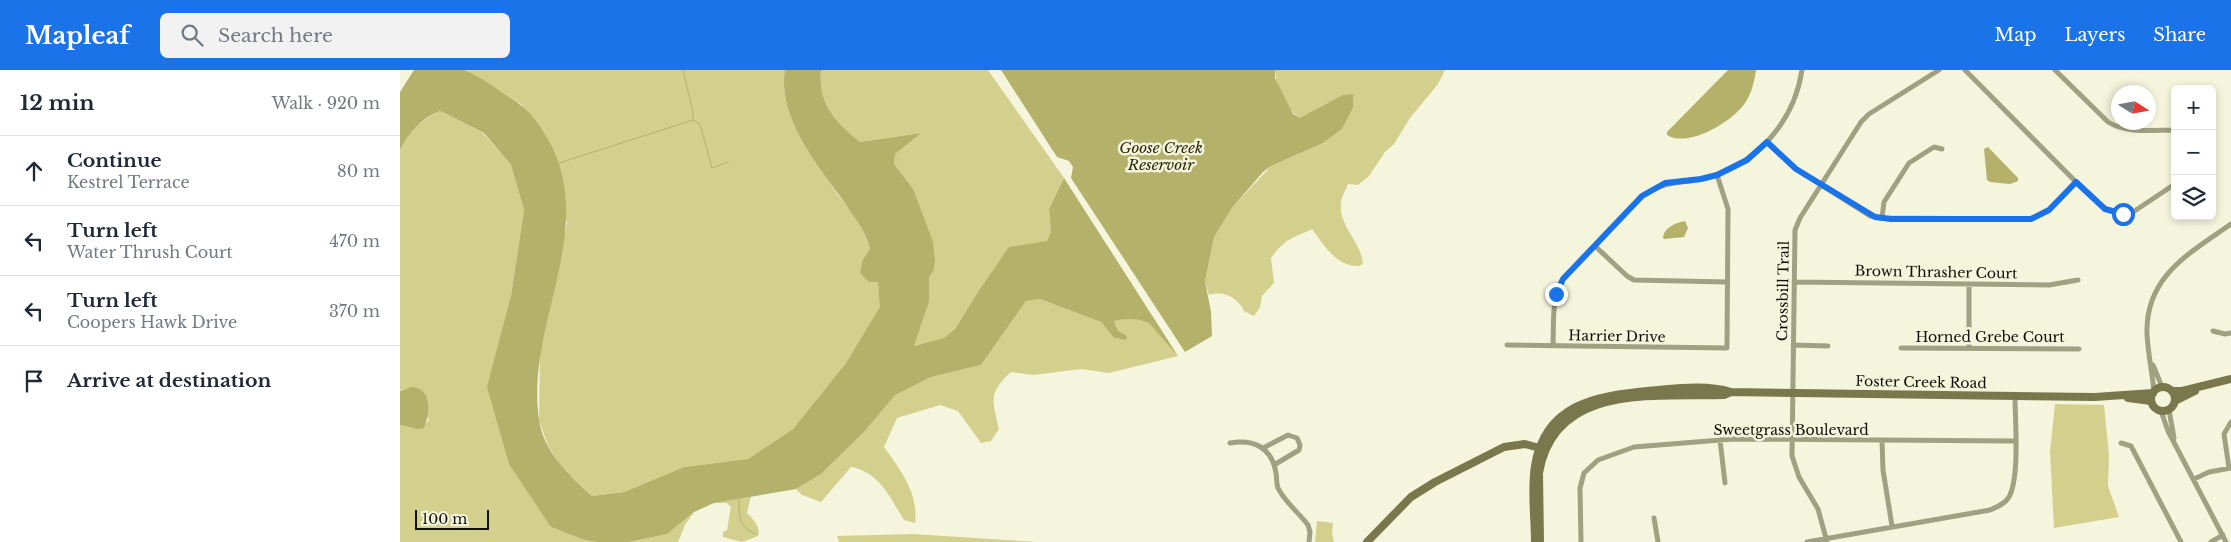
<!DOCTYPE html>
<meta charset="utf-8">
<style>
body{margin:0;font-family:"Libre Baskerville",serif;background:#f2f2f3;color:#1f2937}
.controls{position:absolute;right:15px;top:15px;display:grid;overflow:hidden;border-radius:8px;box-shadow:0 2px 8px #0003}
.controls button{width:45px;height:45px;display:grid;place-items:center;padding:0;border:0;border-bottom:1px solid #e0e1e3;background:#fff;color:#1f2937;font:25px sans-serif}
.compass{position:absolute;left:1711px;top:15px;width:45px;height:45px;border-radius:50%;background:#fff;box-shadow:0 2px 8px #0003;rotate:101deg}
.scale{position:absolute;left:15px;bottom:12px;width:74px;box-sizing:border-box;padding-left:5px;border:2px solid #101008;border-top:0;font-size:14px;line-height:18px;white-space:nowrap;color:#101008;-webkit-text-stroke:4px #f5f5dd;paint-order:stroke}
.stop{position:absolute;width:15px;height:15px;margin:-11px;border:4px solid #1a73e8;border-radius:50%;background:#fff}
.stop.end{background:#1a73e8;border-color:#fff;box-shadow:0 1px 5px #0008}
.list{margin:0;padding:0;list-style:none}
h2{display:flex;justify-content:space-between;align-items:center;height:65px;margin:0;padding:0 20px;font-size:21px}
h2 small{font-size:16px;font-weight:400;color:#747a83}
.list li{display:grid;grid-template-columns:32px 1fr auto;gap:15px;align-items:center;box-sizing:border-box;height:70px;padding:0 20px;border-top:1px solid #e0e1e3}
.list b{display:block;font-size:19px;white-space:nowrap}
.list p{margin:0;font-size:16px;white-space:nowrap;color:#747a83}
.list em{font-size:16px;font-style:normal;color:#747a83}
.icon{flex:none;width:28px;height:28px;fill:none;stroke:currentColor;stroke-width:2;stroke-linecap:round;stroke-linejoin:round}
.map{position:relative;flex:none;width:1831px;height:472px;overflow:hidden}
header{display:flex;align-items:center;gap:30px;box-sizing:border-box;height:70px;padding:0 25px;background:#1a73e8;color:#fff}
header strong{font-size:24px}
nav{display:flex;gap:28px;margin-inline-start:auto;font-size:18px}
.search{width:350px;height:45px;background:#f2f2f3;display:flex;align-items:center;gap:12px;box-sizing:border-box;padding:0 18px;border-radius:8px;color:#747a83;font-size:19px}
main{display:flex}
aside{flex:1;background:#fff}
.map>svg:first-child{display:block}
.green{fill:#d2d08c}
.water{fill:#b3b16a}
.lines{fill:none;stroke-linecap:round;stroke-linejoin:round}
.stream{stroke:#b3b16a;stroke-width:1}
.street{stroke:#a0a082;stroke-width:5}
.secondary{stroke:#79784c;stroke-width:8}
.route{stroke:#1a73e8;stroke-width:6}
.labels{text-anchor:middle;stroke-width:5;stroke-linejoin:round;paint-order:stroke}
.street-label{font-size:14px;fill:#101008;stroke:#f5f5dd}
.water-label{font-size:15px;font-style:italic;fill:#2c2a0a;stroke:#f5f5dd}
</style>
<header>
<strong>Mapleaf</strong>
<div class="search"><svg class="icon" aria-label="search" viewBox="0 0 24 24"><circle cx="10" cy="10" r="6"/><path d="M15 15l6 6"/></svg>Search here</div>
<nav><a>Map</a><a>Layers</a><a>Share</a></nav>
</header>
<main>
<aside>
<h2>12 min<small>Walk · 920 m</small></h2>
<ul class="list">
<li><svg class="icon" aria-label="ahead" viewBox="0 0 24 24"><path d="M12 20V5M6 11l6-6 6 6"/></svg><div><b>Continue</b><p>Kestrel Terrace</p></div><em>80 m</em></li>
<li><svg class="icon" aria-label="left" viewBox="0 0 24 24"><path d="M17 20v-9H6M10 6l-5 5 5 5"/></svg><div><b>Turn left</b><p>Water Thrush Court</p></div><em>470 m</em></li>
<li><svg class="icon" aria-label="left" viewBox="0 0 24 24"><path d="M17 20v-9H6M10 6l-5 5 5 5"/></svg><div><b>Turn left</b><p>Coopers Hawk Drive</p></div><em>370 m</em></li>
<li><svg class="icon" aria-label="arrive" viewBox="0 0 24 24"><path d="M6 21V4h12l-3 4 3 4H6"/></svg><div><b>Arrive at destination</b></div></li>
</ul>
</aside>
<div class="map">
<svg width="1831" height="472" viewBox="0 0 1831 472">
<rect width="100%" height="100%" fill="#f5f5dd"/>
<!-- green -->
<path class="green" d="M66 0H385C377 44 415 92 439 126 452 143 464 158 470 179L463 189 478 212 481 237 446 293 393 359 348 389 284 397 224 422 192 426 162 399 148 375 139 351 140 283 167 153 122 35Z
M421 0H588L664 108 649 139 651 162 647 171 585 213 576 225 555 259 545 268 514 276 529 232V207L533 202 513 119 494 94 495 84 520 63 460 72C435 51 418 35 421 0Z
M875 0H1045L1038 14 1010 48 994 74 985 82 969 106 958 115 948 114C946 120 941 127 941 133 938 155 961 172 963 193L960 196C936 197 925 176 912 159 891 169 886 168 871 188L874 213 862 226 860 237 854 246 844 241C838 228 824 220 809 225L805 211 814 167 832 138 871 96 923 73 942 59 953 38 915 42 900 48C888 42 875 13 875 0Z
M40 41 83 63 111 95 124 140 111 226 151 457 184 470 196 472H0V355C12 358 22 361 29 349L3 319 0 321V80C9 63 22 48 40 41Z
M640 229 701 252 714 268 726 270 718 261 714 251C725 248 738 248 749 252L778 286 709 303 681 299 633 305 611 302C588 323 592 330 599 359L591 371 581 373 558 341 540 335 497 348 484 377C500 399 519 424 515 453L504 450C490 428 480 402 451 397L421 432 402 425 396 419 421 404 463 363 494 325 531 307 581 295 626 231Z
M1655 334 1704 335 1709 385 1708 416 1719 447 1654 458 1650 382Z
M351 426 347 443C353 449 361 457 358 466L342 472 323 467V462L327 460 331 437 327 433H314Z
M294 442 285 455 278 472H229L267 464Z
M917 451 933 453 932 463 934 472H915Z
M512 464 637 472H439L437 466Z"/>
<!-- water -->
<path class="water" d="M14 0C30 0 48 0 64 0 73 2 100 21 109 27 129 39 138 52 149 71 198 161 125 255 139 350 144 382 169 406 192 426L224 422 284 397 348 389 393 359 446 293 480 237 478 212H469L460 203 463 189 470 179C465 159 453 146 442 129 416 94 377 45 385 0H421C418 35 435 51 460 72L521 63 495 84 494 94 513 119 533 172 535 191 533 202 529 207V232L514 276 544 268 555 259 576 225 609 177 647 171 651 162 649 139 664 108 778 286 749 253C739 248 725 248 714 251L718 261 727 266 726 270 714 268 701 252 640 229 626 231 581 295 531 307 495 325 463 363 421 404 396 419 314 433 294 442 267 464 229 472H196L184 470 151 457 109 394 87 317 111 226 124 140 111 95 84 63 40 41C22 47 9 63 0 80V22Z
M601 0H875V8L893 44 900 48 943 25 953 24V38L942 59 923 73 871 96 863 102 832 138 814 167 805 211 811 242 812 266 785 282 671 108 673 97 669 91 657 87Z
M1328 0H1356C1354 14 1351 25 1343 36 1329 53 1288 78 1267 65V62Z
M1588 77 1618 108V111L1610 114 1590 112 1587 110 1584 79Z
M1285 151 1288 158 1284 167 1264 169 1263 168C1264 157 1276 153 1285 151Z
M12 317C33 319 30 344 24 358L17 359 0 355V321Z"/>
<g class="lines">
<!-- stream -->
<path class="stream" d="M293 50 300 54 312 98 328 92
M159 93 293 50V42L283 0
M339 428C339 445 338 457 356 464"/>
<!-- street -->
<path class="street" d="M1565 0 1676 112 1705 139 1723 144 1733 142 1775 114
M1655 0 1708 52C1727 64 1753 60 1775 60
M1367 72 1396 99 1470 146 1482 148 1631 149 1649 140 1676 112
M1482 148 1484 132 1509 93 1534 77 1542 79
M1195 176 1227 206 1234 210 1327 212
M1394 212 1649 215 1678 210
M1813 261 1825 264 1831 263
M1107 275 1327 278 1328 139 1317 105
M1393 275 1428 276
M1153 276C1154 253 1151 229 1163 209L1242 126C1264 111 1277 114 1301 109 1354 98 1394 53 1402 0
M1501 278 1679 279
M1569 278V214
M1753 295 1762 317
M1754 321C1752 302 1748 283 1747 264 1745 206 1790 183 1831 154
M1769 340 1774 368
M1761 341 1768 361 1826 472
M1320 370 1325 413
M1482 371 1483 400 1492 456
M830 373C853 369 872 377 876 403 877 408 876 413 878 418 884 431 899 443 908 455L910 462 909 472
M1721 373 1731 376 1781 472
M863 378 888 365 897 368 900 375 899 380 874 395
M1829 398 1824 364 1831 352
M1794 409 1809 402 1831 398
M1254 448 1258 472
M1181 472 1180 418 1184 403 1198 390 1234 377 1333 369 1615 371
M1407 472 1590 440C1597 437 1605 434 1609 427 1620 407 1615 350 1615 326
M1427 472 1418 439 1399 407 1392 386 1395 160 1400 148 1461 52 1469 44 1539 0
M1811 472 1823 465"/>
<!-- secondary -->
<path class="secondary" d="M1751 329a12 12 0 1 1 24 0a12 12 0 1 1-24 0Z
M1772 321H1782L1831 309
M1331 322 1695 327 1753 323
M1728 328 1751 331
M1775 331 1795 321
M967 472 1011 427 1035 412 1104 377 1125 374 1143 379
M1135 472C1135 448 1131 420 1135 396 1145 334 1196 326 1247 321 1273 319 1305 314 1331 322L1324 325C1255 327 1154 313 1139 403L1140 472"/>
</g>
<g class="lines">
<!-- route -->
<path class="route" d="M1156 224 1163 209 1242 126 1265 113 1301 109 1317 105 1347 90 1367 72 1396 99 1475 147 1491 149H1631L1649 140 1676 112 1705 139 1723 144"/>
</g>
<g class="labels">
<!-- street labels -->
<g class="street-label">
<text transform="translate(1536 202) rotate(1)" y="5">Brown Thrasher Court</text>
<text transform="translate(1383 221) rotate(-89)" y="5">Crossbill Trail</text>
<text transform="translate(1217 266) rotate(1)" y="5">Harrier Drive</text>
<text x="1590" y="272">Horned Grebe Court</text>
<text transform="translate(1521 312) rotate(1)" y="5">Foster Creek Road</text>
<text x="1391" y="365">Sweetgrass Boulevard</text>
</g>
<!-- water labels -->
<g class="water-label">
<text x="761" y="83">Goose Creek<tspan x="761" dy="17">Reservoir</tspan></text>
</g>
</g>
</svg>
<div class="controls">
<button>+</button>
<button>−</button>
<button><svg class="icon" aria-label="layers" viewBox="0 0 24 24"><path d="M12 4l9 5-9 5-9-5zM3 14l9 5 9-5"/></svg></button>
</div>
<svg class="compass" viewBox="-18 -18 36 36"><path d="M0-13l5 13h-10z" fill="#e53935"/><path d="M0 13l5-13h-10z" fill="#747a83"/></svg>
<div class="scale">100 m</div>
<div class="stop" style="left:1723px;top:144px"></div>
<div class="stop end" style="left:1156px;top:224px"></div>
</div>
</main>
